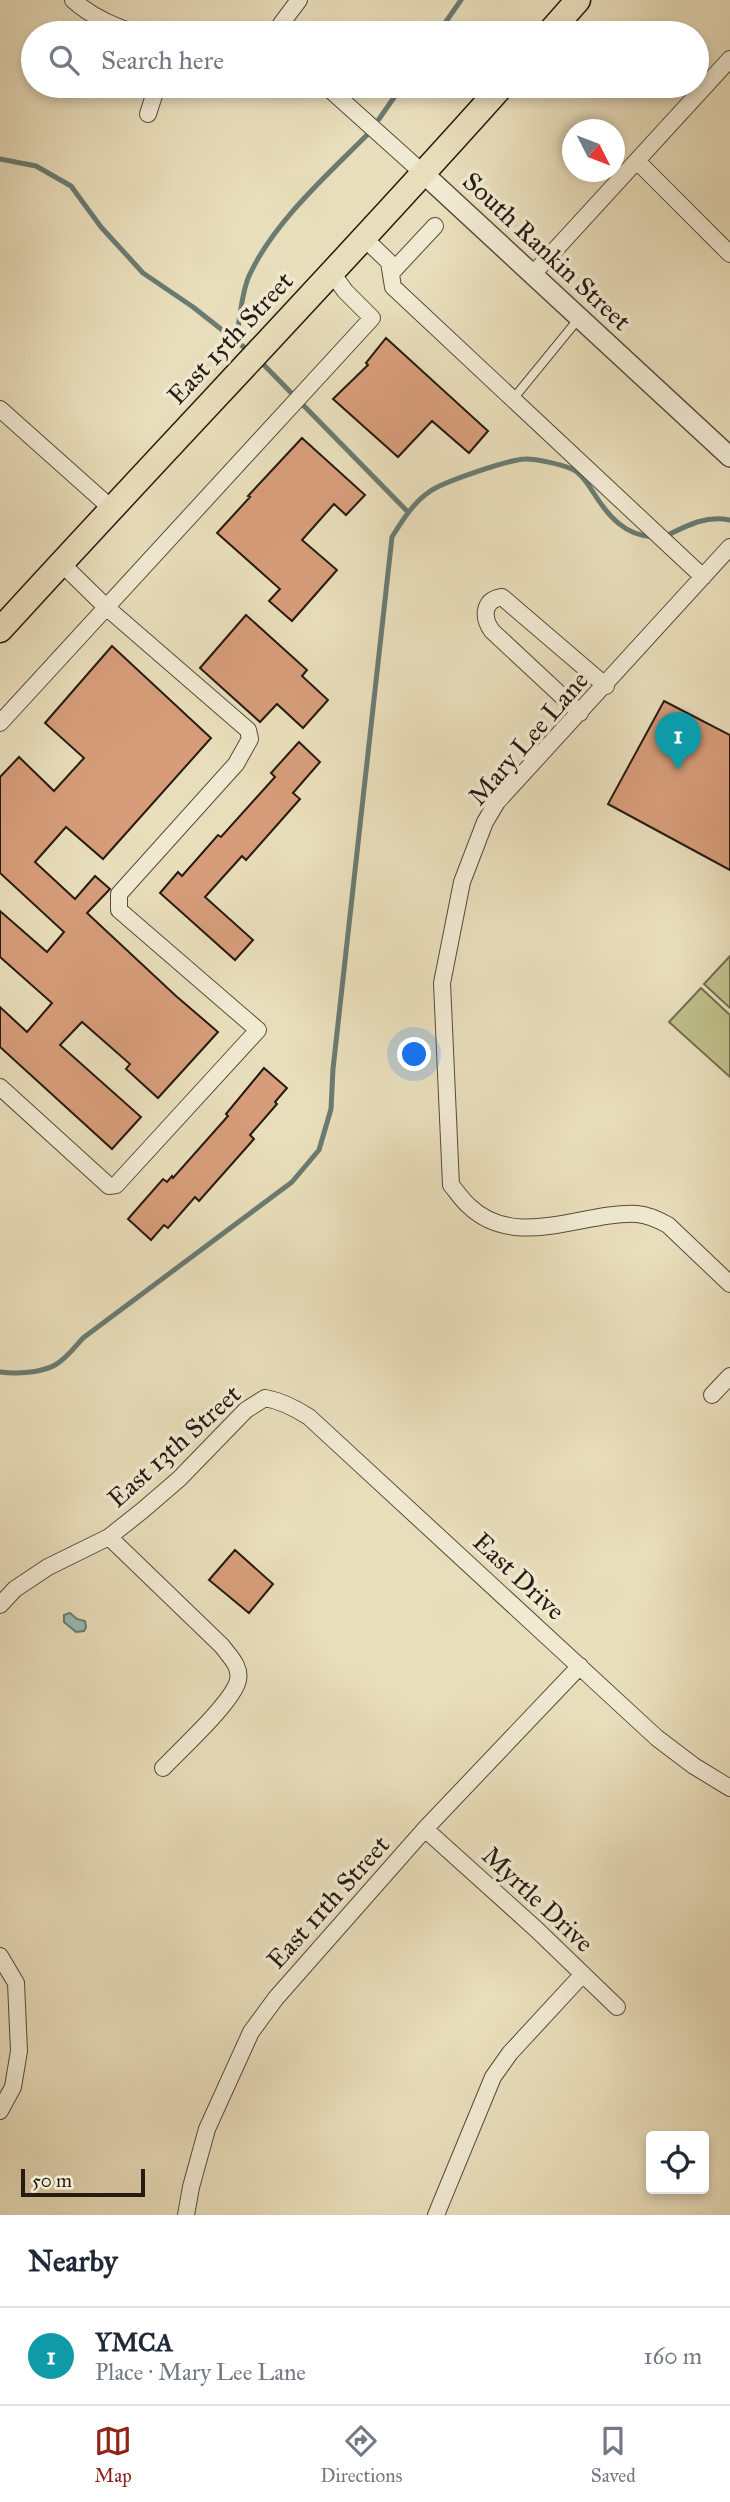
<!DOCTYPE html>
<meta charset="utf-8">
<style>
body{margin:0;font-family:"IM FELL Great Primer",serif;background:#f6f6f7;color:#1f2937}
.controls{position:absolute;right:21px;bottom:21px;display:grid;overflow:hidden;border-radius:7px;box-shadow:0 4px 10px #0003}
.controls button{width:63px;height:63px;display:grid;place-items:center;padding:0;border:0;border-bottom:2px solid #e0e1e3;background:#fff;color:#1f2937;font:35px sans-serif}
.compass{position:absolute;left:562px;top:119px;width:63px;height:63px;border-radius:50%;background:#fff;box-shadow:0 4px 10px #0003;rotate:132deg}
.scale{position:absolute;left:21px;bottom:18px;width:124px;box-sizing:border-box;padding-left:7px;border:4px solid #261a11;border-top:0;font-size:19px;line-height:24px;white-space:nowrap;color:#261a11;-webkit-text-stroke:5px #f1ead3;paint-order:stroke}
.you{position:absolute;left:415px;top:1055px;width:24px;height:24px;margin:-18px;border:5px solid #fff;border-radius:50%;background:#1a73e8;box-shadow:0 0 0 10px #1a73e833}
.badge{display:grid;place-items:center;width:46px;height:46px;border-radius:50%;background:#8f2418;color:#fff;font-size:23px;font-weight:700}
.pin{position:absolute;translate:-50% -58px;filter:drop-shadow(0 2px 4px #0008)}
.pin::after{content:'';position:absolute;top:37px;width:24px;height:21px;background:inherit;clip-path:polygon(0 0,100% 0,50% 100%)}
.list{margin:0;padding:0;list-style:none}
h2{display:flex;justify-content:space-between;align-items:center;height:91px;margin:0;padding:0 28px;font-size:30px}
h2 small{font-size:23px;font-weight:400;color:#747a83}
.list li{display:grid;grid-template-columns:46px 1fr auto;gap:21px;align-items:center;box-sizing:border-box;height:98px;padding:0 28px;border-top:2px solid #e0e1e3}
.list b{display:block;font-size:26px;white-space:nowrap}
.list p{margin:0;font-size:23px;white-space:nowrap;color:#747a83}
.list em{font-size:23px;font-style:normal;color:#747a83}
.icon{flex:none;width:38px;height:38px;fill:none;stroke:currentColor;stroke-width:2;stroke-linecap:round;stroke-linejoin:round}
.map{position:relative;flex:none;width:730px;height:2215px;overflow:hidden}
.search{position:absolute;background:#fff;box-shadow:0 4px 10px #0003;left:21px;right:21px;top:21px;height:77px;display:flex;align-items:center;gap:18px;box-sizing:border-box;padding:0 24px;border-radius:38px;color:#747a83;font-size:26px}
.sheet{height:189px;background:#fff}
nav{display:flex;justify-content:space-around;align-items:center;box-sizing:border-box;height:98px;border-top:2px solid #e0e1e3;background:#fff;font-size:19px;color:#747a83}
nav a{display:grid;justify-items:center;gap:4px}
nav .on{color:#8f2418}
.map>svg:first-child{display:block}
.green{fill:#bfbf8b;stroke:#726c4e;stroke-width:2}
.water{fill:#97bcb3;stroke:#6a7b72;stroke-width:2}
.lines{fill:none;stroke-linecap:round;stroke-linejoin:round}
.stream{stroke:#6a7b72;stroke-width:5}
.building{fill:#d79d7a;stroke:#261a11;stroke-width:2}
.service-casing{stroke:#574b3c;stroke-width:10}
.minor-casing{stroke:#574b3c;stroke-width:18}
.tertiary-casing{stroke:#574b3c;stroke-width:22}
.primary-casing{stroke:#261a11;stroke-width:27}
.service{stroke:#f1ead3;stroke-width:8}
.minor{stroke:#f1ead3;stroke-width:16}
.tertiary{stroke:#f1ead3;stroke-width:19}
.primary{stroke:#e9debb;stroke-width:24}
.labels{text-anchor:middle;stroke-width:7;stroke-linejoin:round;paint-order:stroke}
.street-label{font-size:26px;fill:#261a11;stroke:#f1ead3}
</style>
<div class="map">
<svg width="730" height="2215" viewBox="0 0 730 2215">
<rect width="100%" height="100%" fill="#e9debb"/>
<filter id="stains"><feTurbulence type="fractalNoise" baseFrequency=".00286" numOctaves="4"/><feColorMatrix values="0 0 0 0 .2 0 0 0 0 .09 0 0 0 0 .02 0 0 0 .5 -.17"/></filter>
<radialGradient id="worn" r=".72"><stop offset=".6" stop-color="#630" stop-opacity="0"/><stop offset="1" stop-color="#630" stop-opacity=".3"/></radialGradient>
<!-- green -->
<path class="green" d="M730 956V1008L704 984Z
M701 988 730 1015V1077L669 1022Z"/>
<!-- water -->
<path class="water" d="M70 1613 77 1619 85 1621 86 1627 84 1631 76 1632 64 1622V1615Z"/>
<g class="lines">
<!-- stream -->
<path class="stream" d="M438 33 461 0
M379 119 402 86
M0 159 36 166 71 186 101 227 143 273 193 307 245 348
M236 340C240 320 241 294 249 276 273 223 328 174 368 134
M262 363 408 512
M664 537C686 526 705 515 730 520
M0 1372C16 1374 41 1373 55 1365 66 1359 74 1348 83 1338L292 1182 319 1150 331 1109 333 1069 392 537C402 521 413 503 429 492 442 482 508 460 525 459 533 458 564 465 572 469 581 473 588 484 593 492 608 516 625 536 654 537"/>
</g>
<!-- building -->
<path class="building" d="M386 338 488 431 469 453 432 421 398 457 333 399 368 365 366 363Z
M302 438 365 495 346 515 334 504 302 540 337 570 292 621 269 601 280 589 217 533 250 497 248 496Z
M246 615 307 670 302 676 328 700 303 728 277 704 260 722 200 668Z
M112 646 211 738 103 859 66 827 35 862 75 899 95 876 110 889 87 913 176 996 218 1032 158 1098 126 1069 130 1064 82 1022 60 1045 141 1117 112 1149 0 1047V1007L27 1032 52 1003 0 957V911L47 952 64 932 0 873V777L19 757 54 791 84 758 45 723Z
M664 701 730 735V870L608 804Z
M299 742 320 762 293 793 300 799 246 860 242 856 205 897 253 940 235 960 160 893 178 872 182 876 218 835 221 837 275 777 271 773Z
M264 1068 287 1088 275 1102 277 1104 250 1135 254 1139 199 1201 195 1197 168 1228 164 1225 151 1240 128 1219 163 1179 167 1182 172 1176 173 1178 228 1116 226 1114Z
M235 1550 273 1584 249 1613 209 1580Z"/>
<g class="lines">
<!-- service casing -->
<g class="service-casing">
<path id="service" d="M513 399 580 317"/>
</g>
<!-- minor casing -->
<g class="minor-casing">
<path id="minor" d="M73 0C92 17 112 26 136 33
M279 33 281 24 299 0
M326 86 424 174
M148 114 157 86
M637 161 730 254
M364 238 389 262 393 287 703 577
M392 272 435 226
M533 274 730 59
M0 409 111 508
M730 547 497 802 485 822 462 882 442 983 451 1185C457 1192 462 1200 469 1206 516 1251 583 1211 637 1214 648 1215 659 1220 668 1225L730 1284
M580 713 492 631C482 617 483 600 502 597L606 686
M0 723 372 318 345 291 332 273
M0 1087 109 1186 116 1185 258 1030 119 910V894L236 764 250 739 248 730 106 607 61 563
M712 1395 730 1376
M109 1537 222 1646C229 1656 241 1666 238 1680 234 1701 180 1750 163 1768
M0 1605 15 1589 48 1567 109 1537 143 1510 179 1479 246 1410 265 1398C282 1401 295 1408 309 1417L657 1738 694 1766 730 1788
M425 1829 536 1929 617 2007
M0 1956 16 1983 19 2051 13 2087 0 2111
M186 2215 191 2187 207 2129 251 2032 276 1998 425 1829 580 1666
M436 2215 493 2077 510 2053 583 1974"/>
</g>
<!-- tertiary casing -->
<g class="tertiary-casing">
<path id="tertiary" d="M424 174 730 457"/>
</g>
<!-- primary casing -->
<g class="primary-casing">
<path id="primary" d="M549 33 578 0
M0 630C166 448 338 270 502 86"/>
</g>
<!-- service -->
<use href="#service" class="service"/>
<!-- minor -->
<use href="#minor" class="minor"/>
<!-- tertiary -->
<use href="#tertiary" class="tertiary"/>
<!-- primary -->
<use href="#primary" class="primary"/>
</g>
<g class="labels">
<!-- street labels -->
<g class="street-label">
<text transform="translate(547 251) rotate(43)" y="9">South Rankin Street</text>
<text transform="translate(230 338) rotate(-47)" y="9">East 15th Street</text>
<text transform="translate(528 738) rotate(-49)" y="9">Mary Lee Lane</text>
<text transform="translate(174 1446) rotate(-42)" y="9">East 13th Street</text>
<text transform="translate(519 1576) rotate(43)" y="9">East Drive</text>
<text transform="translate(538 1899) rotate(43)" y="9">Myrtle Drive</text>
<text transform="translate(328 1902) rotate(-48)" y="9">East 11th Street</text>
</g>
</g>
<rect width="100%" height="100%" filter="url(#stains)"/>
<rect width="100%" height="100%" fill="url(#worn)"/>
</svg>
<div class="controls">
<button><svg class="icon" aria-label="locate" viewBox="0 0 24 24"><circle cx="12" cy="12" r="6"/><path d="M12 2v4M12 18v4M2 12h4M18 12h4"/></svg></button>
</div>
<svg class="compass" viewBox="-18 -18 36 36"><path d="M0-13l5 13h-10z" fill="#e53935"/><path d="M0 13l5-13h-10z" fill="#747a83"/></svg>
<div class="scale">50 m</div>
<div class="you"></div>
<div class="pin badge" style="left:678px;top:770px;background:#0f9aa8">1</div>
<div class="search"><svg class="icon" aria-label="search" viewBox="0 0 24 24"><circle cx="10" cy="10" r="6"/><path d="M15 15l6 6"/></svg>Search here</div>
</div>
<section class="sheet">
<h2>Nearby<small></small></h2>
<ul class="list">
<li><span class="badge" style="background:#0f9aa8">1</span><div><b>YMCA</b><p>Place · Mary Lee Lane</p></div><em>160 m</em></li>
</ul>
</section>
<nav>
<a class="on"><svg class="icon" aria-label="map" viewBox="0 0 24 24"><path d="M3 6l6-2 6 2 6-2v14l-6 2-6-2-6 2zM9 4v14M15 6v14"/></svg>Map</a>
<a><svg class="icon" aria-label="directions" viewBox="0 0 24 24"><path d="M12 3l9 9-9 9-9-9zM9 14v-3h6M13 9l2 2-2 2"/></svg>Directions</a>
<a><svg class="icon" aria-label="saved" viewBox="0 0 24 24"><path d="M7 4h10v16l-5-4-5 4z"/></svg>Saved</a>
</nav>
